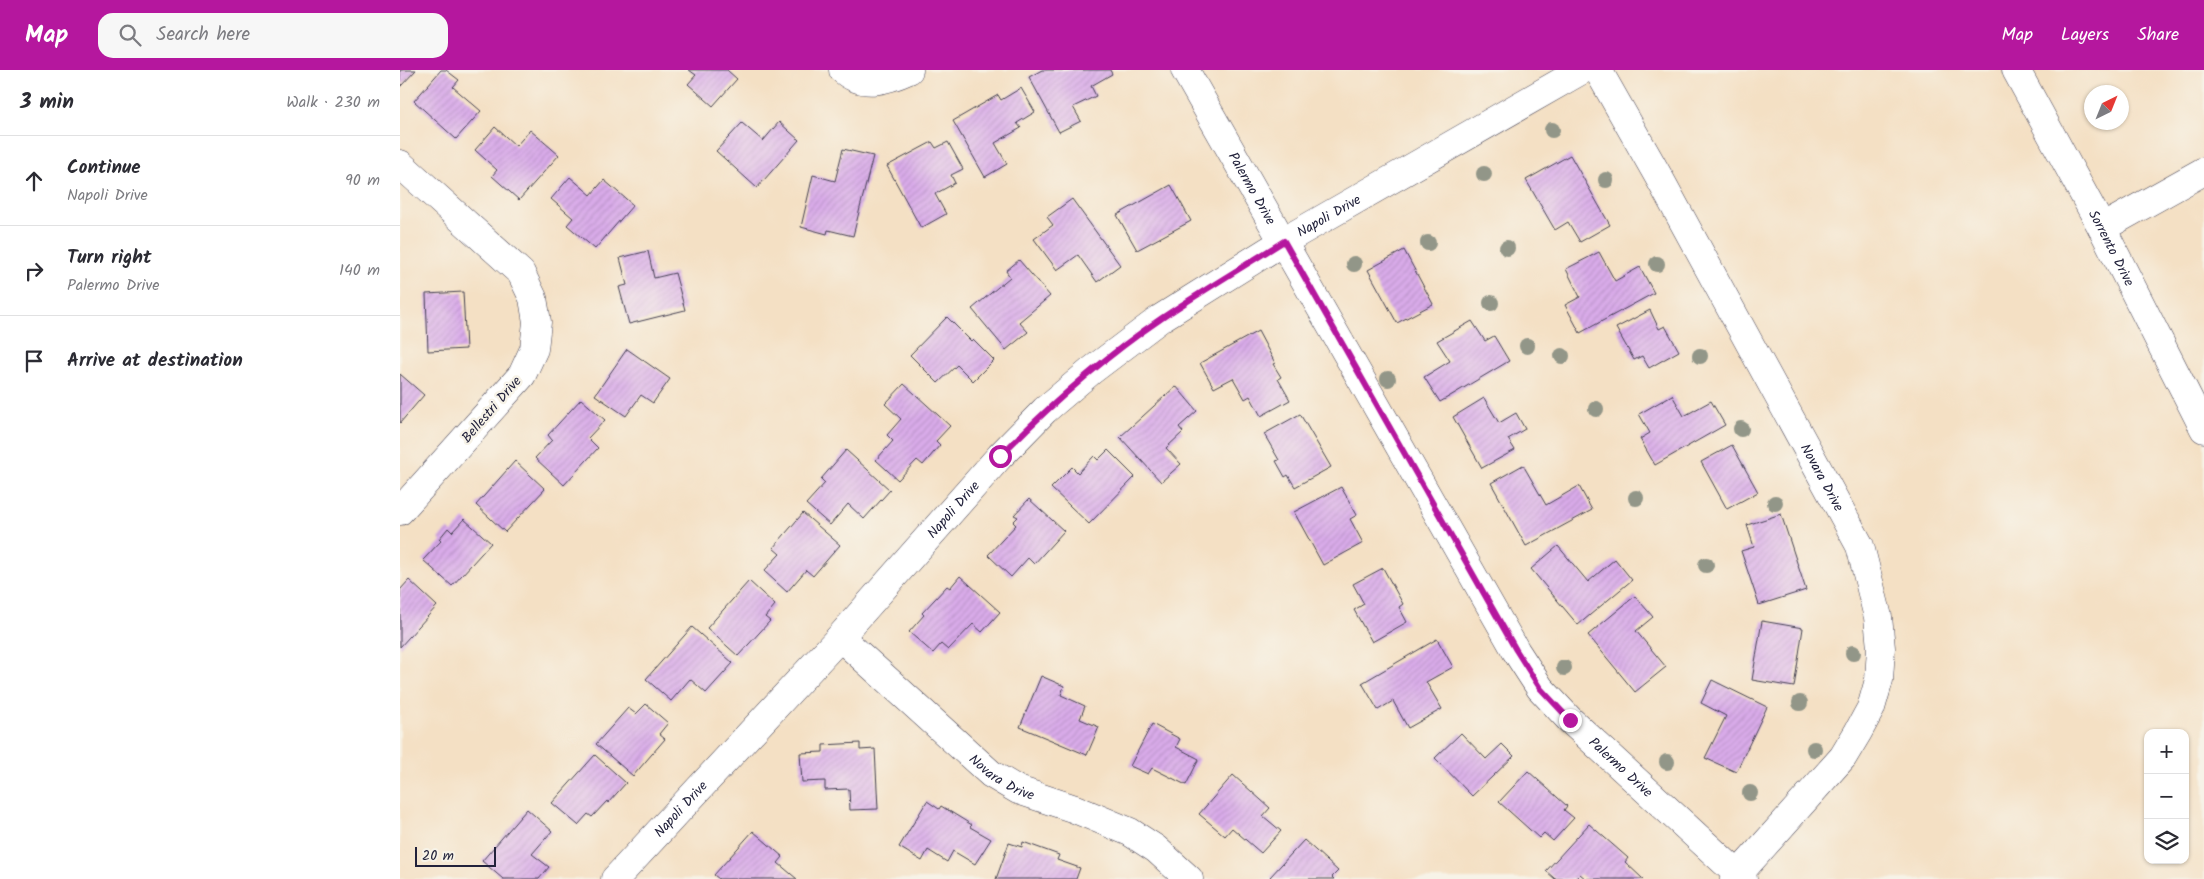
<!DOCTYPE html>
<meta charset="utf-8">
<style>
body{margin:0;font-family:Kalam,sans-serif;background:#f7f7f7;color:#2b2b33}
.controls{position:absolute;right:15px;bottom:15px;display:grid;overflow:hidden;border-radius:10px;box-shadow:0 1px 4px #0004}
.controls button{width:45px;height:45px;display:grid;place-items:center;padding:0;border:0;border-bottom:1px solid #e1e1e2;background:#fff;color:#2b2b33;font:25px sans-serif}
.compass{position:absolute;left:1684px;top:15px;width:45px;height:45px;border-radius:50%;background:#fff;box-shadow:0 1px 4px #0004;rotate:43deg}
.scale{position:absolute;left:15px;bottom:12px;width:81px;box-sizing:border-box;padding-left:5px;border:2px solid #22223b;border-top:0;font-size:14px;line-height:18px;white-space:nowrap;color:#22223b;-webkit-text-stroke:4px #f7f3e8;paint-order:stroke}
.stop{position:absolute;width:15px;height:15px;margin:-11px;border:4px solid #b5179e;border-radius:50%;background:#fff}
.stop.end{background:#b5179e;border-color:#fff;box-shadow:0 1px 5px #0008}
.list{margin:0;padding:0;list-style:none}
h2{display:flex;justify-content:space-between;align-items:center;height:65px;margin:0;padding:0 20px;font-size:21px}
h2 small{font-size:16px;font-weight:400;color:#7c7c81}
.list li{display:grid;grid-template-columns:32px 1fr auto;gap:15px;align-items:center;box-sizing:border-box;height:90px;padding:0 20px;border-top:1px solid #e1e1e2}
.list b{display:block;font-size:19px;white-space:nowrap}
.list p{margin:0;font-size:16px;white-space:nowrap;color:#7c7c81}
.list em{font-size:16px;font-style:normal;color:#7c7c81}
.icon{flex:none;width:28px;height:28px;fill:none;stroke:currentColor;stroke-width:2;stroke-linecap:round;stroke-linejoin:round}
.map{position:relative;flex:none;width:1804px;height:809px;overflow:hidden}
header{display:flex;align-items:center;gap:30px;box-sizing:border-box;height:70px;padding:0 25px;background:#b5179e;color:#fff}
header strong{font-size:24px}
nav{display:flex;gap:28px;margin-inline-start:auto;font-size:18px}
.search{width:350px;height:45px;background:#f7f7f7;display:flex;align-items:center;gap:12px;box-sizing:border-box;padding:0 18px;border-radius:15px;color:#7c7c81;font-size:19px}
main{display:flex}
aside{flex:1;background:#fff}
.map>svg:first-child{display:block}
.building{fill:url(#building-hatch)}
.lines{fill:none;stroke-linecap:round;stroke-linejoin:round}
.minor-casing{stroke:#423e50;stroke-width:29}
.minor{stroke:#fff;stroke-width:28}
.tree{fill:#929688}
.route{stroke:#b5179e;stroke-width:6}
.labels{text-anchor:middle;stroke-width:5;stroke-linejoin:round;paint-order:stroke}
.street-label{font-size:14px;fill:#22223b;stroke:#f7f3e8}
</style>
<header>
<strong>Map</strong>
<div class="search"><svg class="icon" aria-label="search" viewBox="0 0 24 24"><circle cx="10" cy="10" r="6"/><path d="M15 15l6 6"/></svg>Search here</div>
<nav><a>Map</a><a>Layers</a><a>Share</a></nav>
</header>
<main>
<aside>
<h2>3 min<small>Walk · 230 m</small></h2>
<ul class="list">
<li><svg class="icon" aria-label="ahead" viewBox="0 0 24 24"><path d="M12 20V5M6 11l6-6 6 6"/></svg><div><b>Continue</b><p>Napoli Drive</p></div><em>90 m</em></li>
<li><svg class="icon" aria-label="right" viewBox="0 0 24 24"><path d="M7 20v-9h11M14 6l5 5-5 5"/></svg><div><b>Turn right</b><p>Palermo Drive</p></div><em>140 m</em></li>
<li><svg class="icon" aria-label="arrive" viewBox="0 0 24 24"><path d="M6 21V4h12l-3 4 3 4H6"/></svg><div><b>Arrive at destination</b></div></li>
</ul>
</aside>
<div class="map">
<svg width="1804" height="809" viewBox="0 0 1804 809">
<defs>
<pattern id="building-hatch" width="6" height="6" patternUnits="userSpaceOnUse" patternTransform="scale(1.25)"><rect width="6" height="6" fill="#d9abe9"/><path d="M-1 1l2-2M0 6l6-6M5 7l2-2" fill="none" stroke="#ba93c9"/></pattern>
</defs>
<rect width="100%" height="100%" fill="#f7f3e8"/>
<filter id="ink" filterUnits="userSpaceOnUse"><feTurbulence type="fractalNoise" baseFrequency=".02" numOctaves="2"/><feDisplacementMap in="SourceGraphic" scale="10" xChannelSelector="R" yChannelSelector="G"/><feConvolveMatrix kernelMatrix="1 2 1 2 8 2 1 2 1" color-interpolation-filters="sRGB"/></filter>
<filter id="wash" filterUnits="userSpaceOnUse"><feTurbulence type="fractalNoise" baseFrequency=".0096" numOctaves="4" result="noise"/><feDisplacementMap in="SourceGraphic" scale="20" xChannelSelector="R" yChannelSelector="G"/><feGaussianBlur stdDeviation="1.12" result="paint"/><feColorMatrix in="noise" values="0 0 0 0 0 0 0 0 0 0 0 0 0 0 0 0 0 1.4 0 .05"/><feComposite in="paint" operator="in"/></filter>
<g filter="url(#wash)">
<rect width="100%" height="100%" fill="#f4e0c4"/>
<g id="blocks">
<!-- building -->
<path class="building" d="M0 0H16L0 17Z
M41 0H46L59 10 53 17 81 41 56 69 14 31Z
M289 0H327L337 9 313 36 288 14 296 5Z
M642 0H710L712 4 691 16 696 26 673 37 681 51 659 62 629 7Z
M621 18 635 42 617 53 621 58 595 73 607 94 585 107 553 51 598 25 601 30Z
M379 52 399 70 357 118 316 81 342 53 363 71Z
M95 57 116 76 130 60 159 85 119 130 92 106 97 100 75 80Z
M532 72 536 78 548 72 563 99 551 105 555 113 535 124 546 144 521 158 487 96Z
M443 79 473 86 453 166 428 160 427 164 401 157 413 105 435 111Z
M1170 85 1210 155 1180 172 1168 152 1155 160 1126 110Z
M170 107 191 125 204 110 233 135 195 179 167 155 173 148 151 129Z
M771 115 791 151 737 180 717 145Z
M672 129 720 195 697 212 678 185 657 200 634 169 653 155 647 147Z
M1004 180 1033 234 997 253 968 200Z
M248 181 254 208 275 203 285 240 229 254 219 217 227 215 220 188Z
M1199 182 1215 211 1240 197 1254 223 1180 263 1165 235 1180 227 1166 199Z
M619 190 650 226 619 252 628 262 606 280 572 239 610 207 606 201Z
M63 222 66 279 28 281 26 224Z
M1250 240 1259 259 1265 256 1279 281 1249 298 1242 286 1234 290 1216 258Z
M547 247 571 271 573 269 594 290 573 311 557 295 538 313 510 285Z
M1072 251 1085 271 1094 266 1109 291 1040 332 1024 307 1050 291 1037 271Z
M858 261 875 293 873 294 881 307 878 309 890 330 861 346 850 326 845 329 833 308 814 318 800 293Z
M227 279 270 309 253 333 241 325 226 346 195 325Z
M0 304 24 325 0 353Z
M504 314 550 356 536 371 540 375 523 395 517 390 498 410 476 390 493 371 487 365 501 349 485 334Z
M776 316 797 341 779 357 783 362 766 378 781 394 761 412 720 367Z
M1272 325 1284 346 1311 331 1325 355 1255 395 1240 369 1250 363 1239 344Z
M1084 328 1099 353 1116 343 1125 359 1108 369 1115 380 1082 398 1053 347Z
M181 329 205 350 188 368 198 378 164 415 135 388 152 370 148 365Z
M900 344 931 397 895 417 888 405 885 407 876 391 879 390 864 364Z
M1332 375 1358 422 1327 439 1301 392Z
M446 380 490 420 464 449 448 434 430 455 406 434 425 413 421 409Z
M708 380 735 407 689 454 651 418 672 397 678 403 694 386 698 390Z
M115 391 145 419 105 462 76 435Z
M1123 395 1146 435 1179 416 1192 440 1126 476 1091 413Z
M941 417 957 445 950 449 963 473 923 495 894 442Z
M629 429 664 461 634 494 628 488 611 507 588 485 616 455 613 452 618 447 614 445Z
M403 443 440 475 413 506 406 500 387 522 364 501 380 484 373 478Z
M1381 444 1406 520 1359 535 1341 481 1354 477 1347 455Z
M64 449 91 473 52 516 23 490 41 471 39 469 48 458 52 462Z
M1158 476 1188 512 1215 489 1232 510 1178 555 1131 499Z
M983 498 1003 534 999 537 1007 552 972 572 954 540 964 534 953 514Z
M560 506 600 542 582 562 573 554 548 580 541 574 533 583 509 562 524 545 522 543 547 516 550 518Z
M9 510 37 536 0 577V520Z
M349 511 375 535 365 547 370 551 338 586 307 558Z
M1235 526 1253 547 1236 561 1266 597 1235 622 1188 565Z
M1362 551 1403 558 1394 617 1352 610Z
M292 557 333 593 306 623 290 609 271 631 246 609Z
M1037 569 1053 597 1026 612 1042 639 1008 658 993 631 978 640 962 613Z
M641 606 664 616 661 625 685 636 680 649 699 657 687 685 620 657Z
M1312 610 1367 637 1336 702 1305 688 1326 646 1301 633Z
M246 634 268 653 259 664 265 669 233 706 196 674 228 638 236 644Z
M752 654 780 669 776 677 799 689 786 715 752 698 748 704 730 696Z
M1061 663 1086 689 1102 674 1114 686 1072 726 1035 688Z
M460 673V680L475 679 478 739 450 740 449 719 425 720V711L402 712 400 683 423 682V675Z
M195 685 226 713 208 733 207 731 192 747 188 744 178 755 152 733Z
M1128 701 1167 736 1164 740 1174 748 1153 771 1144 763 1139 768 1099 732Z
M833 705 870 738 863 746 881 761 861 783 832 758 825 766 799 744Z
M527 731 539 739 541 736 572 755 570 757 591 769 575 794 553 781 547 792 528 780 522 791 499 777Z
M127 739 152 761 132 784 149 797 139 809H103L82 791Z
M1189 754 1228 788 1225 792 1243 809H1186L1180 804 1175 809H1155L1146 801Z
M353 761 383 787 378 793 397 809H319L314 805Z
M904 770 938 801 932 807 934 809H872L870 807Z
M623 772 659 785 657 790 680 798 676 809H596L609 773 622 777Z"/>
</g>
</g>
<g filter="url(#ink)">
<use href="#blocks" fill-opacity="0" stroke="#423e50" stroke-width="1"/>
<g class="lines">
<!-- minor casing -->
<g class="minor-casing">
<g id="minor">
<path d="M443 0C463 18 487 10 509 0"/>
<path id="s1" d="M785 0 1116 581 1140 618 1170 650 1343 809"/>
<path id="s2" d="M1198 0 1261 111 1460 476 1478 547 1481 578 1479 610 1471 638 1458 662 1443 687 1334 809"/>
<path id="s3" d="M1616 0 1702 158 1804 359"/>
<path d="M0 94 121 203 133 228 137 252 134 279 122 305 0 441"/>
<path d="M1702 158 1804 101"/>
<path id="s4" d="M440 567 591 704 618 720 675 739 730 762 756 779 789 809"/>
<path id="s5" d="M215 809 440 567 600 386 645 340 691 301 761 248 884 171 1182 0"/>
</g>
</g>
<!-- minor -->
<use href="#minor" class="minor"/>
</g>
<!-- trees -->
<g class="tree">
<circle cx="1152" cy="60" r="8"/>
<circle cx="1084" cy="104" r="8"/>
<circle cx="1206" cy="110" r="8"/>
<circle cx="1028" cy="173" r="8"/>
<circle cx="1107" cy="178" r="8"/>
<circle cx="954" cy="194" r="8"/>
<circle cx="1257" cy="194" r="8"/>
<circle cx="1091" cy="233" r="8"/>
<circle cx="1127" cy="276" r="8"/>
<circle cx="1162" cy="286" r="8"/>
<circle cx="1300" cy="286" r="8"/>
<circle cx="988" cy="309" r="8"/>
<circle cx="1196" cy="339" r="8"/>
<circle cx="1341" cy="359" r="8"/>
<circle cx="1236" cy="428" r="8"/>
<circle cx="1375" cy="433" r="8"/>
<circle cx="1306" cy="495" r="8"/>
<circle cx="1453" cy="583" r="8"/>
<circle cx="1164" cy="598" r="8"/>
<circle cx="1400" cy="633" r="8"/>
<circle cx="1414" cy="679" r="8"/>
<circle cx="1267" cy="692" r="8"/>
<circle cx="1350" cy="723" r="8"/>
</g>
</g>
<g class="lines" filter="url(#ink)">
<!-- route -->
<path class="route" d="M600 386C650 335 703 288 762 248 802 221 843 197 884 171L1116 580 1140 618 1170 650"/>
</g>
<g class="labels">
<!-- street labels -->
<g class="street-label">
<text dy="5" stroke="none"><textPath href="#s1" startOffset="136">Palermo Drive</textPath></text>
<text dy="5" stroke="none"><textPath href="#s5" startOffset="981">Napoli Drive</textPath></text>
<text dy="5" stroke="none"><textPath href="#s3" startOffset="202">Sorrento Drive</textPath></text>
<text transform="translate(91 339) rotate(-49)" y="5">Bellestri Drive</text>
<text dy="5" stroke="none"><textPath href="#s2" startOffset="465">Novara Drive</textPath></text>
<text dy="5" stroke="none"><textPath href="#s5" startOffset="501">Napoli Drive</textPath></text>
<text dy="5" stroke="none"><textPath href="#s1" startOffset="826">Palermo Drive</textPath></text>
<text dy="5" stroke="none"><textPath href="#s4" startOffset="215">Novara Drive</textPath></text>
<text dy="5" stroke="none"><textPath href="#s5" startOffset="96">Napoli Drive</textPath></text>
</g>
</g>
</svg>
<div class="controls">
<button>+</button>
<button>−</button>
<button><svg class="icon" aria-label="layers" viewBox="0 0 24 24"><path d="M12 4l9 5-9 5-9-5zM3 14l9 5 9-5"/></svg></button>
</div>
<svg class="compass" viewBox="-18 -18 36 36"><path d="M0-13l5 13h-10z" fill="#e53935"/><path d="M0 13l5-13h-10z" fill="#7c7c81"/></svg>
<div class="scale">20 m</div>
<div class="stop" style="left:600px;top:386px"></div>
<div class="stop end" style="left:1170px;top:650px"></div>
</div>
</main>
